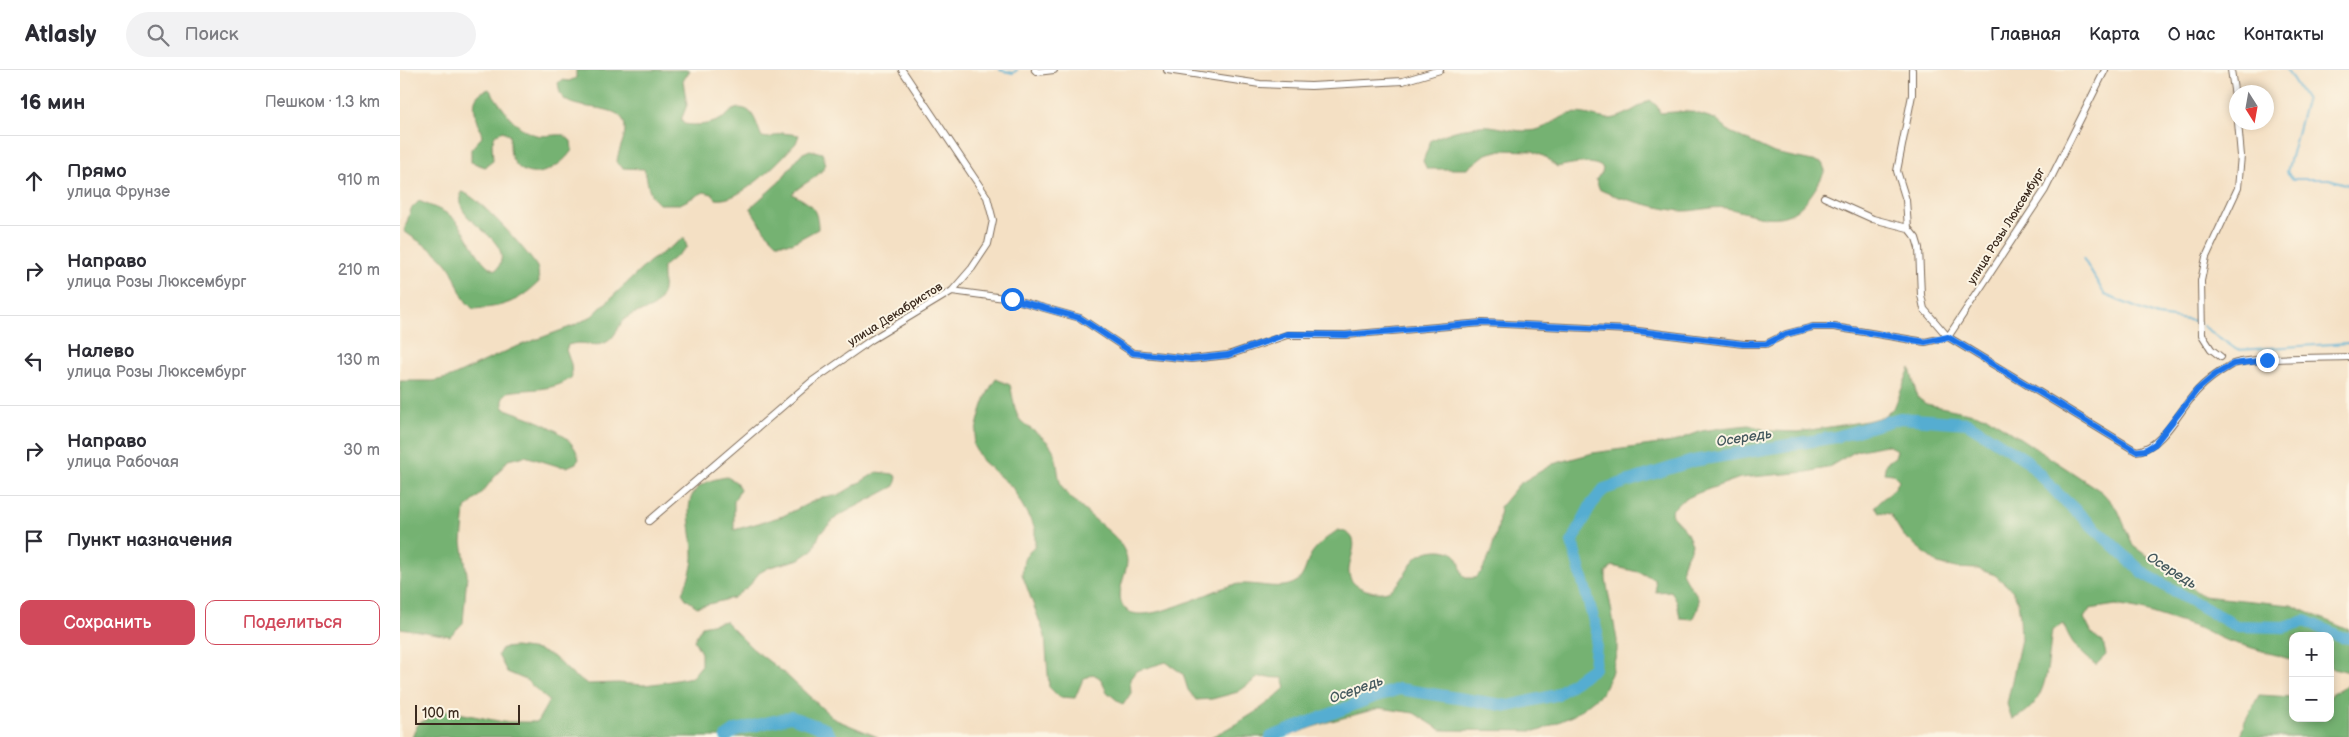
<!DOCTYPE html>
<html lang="ru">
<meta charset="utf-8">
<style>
body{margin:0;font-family:"Balsamiq Sans",sans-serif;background:#f2f2f3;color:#2b2b33}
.controls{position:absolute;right:15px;bottom:15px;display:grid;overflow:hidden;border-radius:10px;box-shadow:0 2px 8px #0003}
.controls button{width:45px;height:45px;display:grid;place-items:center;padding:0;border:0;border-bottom:1px solid #e1e1e2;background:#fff;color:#2b2b33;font:25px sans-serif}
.compass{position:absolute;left:1829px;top:15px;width:45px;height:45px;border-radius:50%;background:#fff;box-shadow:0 2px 8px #0003;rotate:169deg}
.scale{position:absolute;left:15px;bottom:12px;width:105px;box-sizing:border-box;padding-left:5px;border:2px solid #3b2a1e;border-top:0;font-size:14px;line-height:18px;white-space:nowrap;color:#3b2a1e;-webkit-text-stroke:4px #fcf5e5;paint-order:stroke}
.stop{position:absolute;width:15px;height:15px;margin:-11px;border:4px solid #1a73e8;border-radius:50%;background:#fff}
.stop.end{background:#1a73e8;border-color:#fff;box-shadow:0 1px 5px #0008}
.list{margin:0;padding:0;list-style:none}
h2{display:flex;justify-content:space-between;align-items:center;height:65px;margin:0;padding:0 20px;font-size:21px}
h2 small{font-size:16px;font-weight:400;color:#7c7c81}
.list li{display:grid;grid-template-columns:32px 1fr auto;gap:15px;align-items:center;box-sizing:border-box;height:90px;padding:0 20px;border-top:1px solid #e1e1e2}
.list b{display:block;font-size:19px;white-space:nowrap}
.list p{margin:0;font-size:16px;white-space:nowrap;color:#7c7c81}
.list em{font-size:16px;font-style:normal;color:#7c7c81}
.actions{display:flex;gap:10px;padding:15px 20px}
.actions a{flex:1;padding:11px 0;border:1px solid #d1495b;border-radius:10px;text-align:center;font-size:18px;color:#d1495b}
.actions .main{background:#d1495b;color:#fff}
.icon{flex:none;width:28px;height:28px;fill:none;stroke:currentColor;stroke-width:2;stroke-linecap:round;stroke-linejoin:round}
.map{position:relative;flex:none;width:1949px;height:667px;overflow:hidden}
header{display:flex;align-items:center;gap:30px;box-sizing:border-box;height:70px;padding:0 25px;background:#fff;border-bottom:1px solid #e1e1e2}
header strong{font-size:24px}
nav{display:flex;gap:28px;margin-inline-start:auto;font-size:18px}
.search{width:350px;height:45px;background:#f2f2f3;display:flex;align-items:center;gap:12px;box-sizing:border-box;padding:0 18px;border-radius:28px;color:#7c7c81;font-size:19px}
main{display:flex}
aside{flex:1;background:#fff}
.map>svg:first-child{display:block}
.forest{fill:#74b272;stroke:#586e48}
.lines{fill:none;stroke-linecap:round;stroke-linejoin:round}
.stream{stroke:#54add1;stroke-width:2}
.river{stroke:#54add1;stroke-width:12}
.street-casing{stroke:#7c6a58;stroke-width:8}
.street{stroke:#fff;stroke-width:6}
.route{stroke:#1a73e8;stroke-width:6}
.labels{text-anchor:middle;stroke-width:4;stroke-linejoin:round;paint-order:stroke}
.street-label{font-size:12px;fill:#3b2a1e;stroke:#fcf5e5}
.water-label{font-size:14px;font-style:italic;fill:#44585d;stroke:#fcf5e5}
</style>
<header>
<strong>Atlasly</strong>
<div class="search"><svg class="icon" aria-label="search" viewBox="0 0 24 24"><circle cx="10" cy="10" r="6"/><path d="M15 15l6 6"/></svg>Поиск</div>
<nav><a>Главная</a><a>Карта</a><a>О нас</a><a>Контакты</a></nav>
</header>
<main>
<aside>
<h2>16 мин<small>Пешком · 1.3 km</small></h2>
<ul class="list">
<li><svg class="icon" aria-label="ahead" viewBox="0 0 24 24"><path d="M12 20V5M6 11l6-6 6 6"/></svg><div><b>Прямо</b><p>улица Фрунзе</p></div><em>910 m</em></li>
<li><svg class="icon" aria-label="right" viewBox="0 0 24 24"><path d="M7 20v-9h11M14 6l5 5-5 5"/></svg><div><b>Направо</b><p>улица Розы Люксембург</p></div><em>210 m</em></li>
<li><svg class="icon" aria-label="left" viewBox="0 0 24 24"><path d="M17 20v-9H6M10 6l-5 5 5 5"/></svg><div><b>Налево</b><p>улица Розы Люксембург</p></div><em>130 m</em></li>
<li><svg class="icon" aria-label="right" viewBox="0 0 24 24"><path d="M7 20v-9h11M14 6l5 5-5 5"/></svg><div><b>Направо</b><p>улица Рабочая</p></div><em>30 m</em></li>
<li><svg class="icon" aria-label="arrive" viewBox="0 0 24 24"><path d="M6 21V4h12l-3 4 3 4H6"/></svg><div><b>Пункт назначения</b></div></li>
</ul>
<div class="actions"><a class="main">Сохранить</a><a>Поделиться</a></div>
</aside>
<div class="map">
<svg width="1949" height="667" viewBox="0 0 1949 667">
<rect width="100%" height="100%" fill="#fcf5e5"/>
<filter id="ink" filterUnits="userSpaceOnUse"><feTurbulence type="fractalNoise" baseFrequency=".02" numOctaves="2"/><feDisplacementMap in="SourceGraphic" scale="10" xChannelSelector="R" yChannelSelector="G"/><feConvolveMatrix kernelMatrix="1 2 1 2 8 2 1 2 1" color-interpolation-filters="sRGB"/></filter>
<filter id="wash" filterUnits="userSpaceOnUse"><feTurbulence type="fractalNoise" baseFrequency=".0096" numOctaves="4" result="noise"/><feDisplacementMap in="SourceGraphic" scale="20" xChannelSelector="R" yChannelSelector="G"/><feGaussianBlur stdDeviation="1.12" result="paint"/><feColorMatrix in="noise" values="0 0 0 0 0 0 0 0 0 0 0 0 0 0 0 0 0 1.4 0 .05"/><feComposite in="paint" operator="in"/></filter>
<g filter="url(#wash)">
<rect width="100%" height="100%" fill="#f4e0c4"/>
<!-- forest -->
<path class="forest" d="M176 0H290L283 11 287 35 281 50 284 54C297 56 311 55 323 48 327 46 331 40 336 39 340 37 347 39 350 42 356 48 358 59 362 67L369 68 382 63 399 65 396 73C379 91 341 133 316 129L312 124 304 122 280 134H259C245 121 250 115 244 99L223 98 217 93C217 82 225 70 225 59 226 29 172 45 161 25 159 22 159 16 158 13L161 10 169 11 176 8Z
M89 19C101 35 115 60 136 65 145 67 155 64 164 65L171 71 172 80C160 99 126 117 112 88 109 81 111 72 109 65L103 61 95 65 92 73 93 91 85 97 71 92V79L82 67C79 48 63 27 89 19Z
M1250 30 1257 36 1260 43 1290 41 1315 49 1330 62 1374 83 1422 93 1425 100C1420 113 1404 139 1390 144 1369 153 1348 142 1326 138 1312 136 1298 141 1284 141 1268 141 1212 127 1199 119L1196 109 1202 103 1203 98C1192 89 1170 94 1157 97L1147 88 1133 81 1101 80 1086 84 1067 99H1027L1023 91 1031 70C1045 63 1075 54 1090 56 1106 58 1119 63 1136 60 1149 57 1161 46 1170 44 1183 41 1196 48 1208 49 1222 49 1239 36 1250 30Z
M410 80 422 83 426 94C419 109 403 112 392 124 409 133 418 137 418 159L392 173H377L365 161 350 138 379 112 401 84Z
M61 122C75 122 129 183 137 197 139 202 138 207 139 212 117 233 103 237 73 239 57 225 59 210 48 195 37 180 18 172 4 161L11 139 19 131C32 137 48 141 57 152 69 165 80 197 96 200 117 175 70 157 62 138 60 134 61 127 61 122Z
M284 168 287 177 263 197C262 210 266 220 259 231 253 242 238 240 229 246 217 253 217 270 202 274 190 277 184 270 168 275L166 280 171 294 172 307C154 322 129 318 108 322L103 327V338C128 348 173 359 179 389L176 393 167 397 158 396 125 386 108 390 81 424 65 439 62 472 67 504 63 553 50 566 0 558V311H34L51 307 113 278 173 256 192 246 249 192Z
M1510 298 1517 327 1526 334 1588 347 1702 422 1718 440 1733 476 1803 526 1891 535 1949 560V602L1930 597V566H1893V590L1825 570 1802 559 1742 540 1716 535 1690 539 1684 548 1692 564 1703 572 1706 585 1696 595C1680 582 1670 573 1664 554L1652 560C1647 593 1650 636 1612 649L1607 634 1621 569 1620 547 1618 532 1612 520 1595 505 1578 499 1556 498 1538 494 1503 465 1490 444 1479 442 1475 436C1483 427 1496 421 1499 410L1493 404 1484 403 1486 393 1495 387 1497 380 1487 375 1475 377 1456 381 1427 398 1407 402 1340 408 1298 423 1281 431 1271 441 1272 446 1286 461 1292 474C1290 483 1282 491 1282 499 1283 518 1310 522 1293 549L1280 548 1277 532 1271 521 1256 522 1255 509 1238 502 1212 496 1206 503V510L1217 570V581L1211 604 1201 624 1174 645 1139 661 1041 660 1014 643 980 638 928 652 885 667H811C839 653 864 639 886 617L883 608 859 607 838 622 812 629 796 630 788 620 783 604 766 592 736 601 730 609 731 623 723 635 707 622 700 608 693 604 683 609 675 628 659 627 649 617 645 566 622 504 624 489 635 475V458L612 417 582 391 573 375C578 352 582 328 596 309L610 315C613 324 614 344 621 351 630 360 645 366 652 378 658 388 657 404 661 415 666 427 701 454 713 465 719 471 727 482 727 491 727 506 711 529 728 541 748 554 808 522 829 516 851 509 877 523 896 512 906 506 906 491 912 483 919 473 928 467 938 460 978 468 924 506 966 520 997 529 1000 509 1015 489 1023 479 1049 476 1057 487 1061 493 1060 502 1065 508H1075L1082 501 1091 482 1098 457 1100 437 1119 414 1153 394 1193 383 1273 372 1302 361 1321 358 1349 355 1369 361 1398 362 1467 351 1485 346 1495 336Z
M477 402 493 404 497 407 495 416 438 446 420 463 413 480 400 489 370 497 359 503 349 516 333 528 297 537 286 529 282 523C288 510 294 497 293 482 291 445 275 414 327 407L336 412 340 419 334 431V460L383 446 422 427 439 425Z
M325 551 353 579 383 602 434 649 478 667H12L18 654 44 640 103 652H137L149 631 126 610 107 602 98 585 102 578 115 577 138 580 154 587 174 606 188 614 218 613 244 615 260 613 292 607 301 596V583L294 570 302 556Z
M1949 615V667H1840L1845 651 1859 625 1893 627V648H1930V625Z"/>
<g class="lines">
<!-- stream -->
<path class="stream" d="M600 0 613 3 617 0
M1887 0 1906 30 1887 102 1893 109H1929L1949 115
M1683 188 1705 225 1757 246 1796 251 1800 253
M1803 256 1837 280 1949 273"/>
<!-- river -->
<path class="river" d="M326 667 336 660 391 647 425 659 431 667
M871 667 974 627 999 619 1109 636 1156 625 1194 598 1197 562 1172 472 1191 435 1204 419 1293 391 1436 367 1500 348 1567 353 1626 390 1659 425 1743 503 1836 556 1884 557 1905 551 1941 567 1949 568"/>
</g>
</g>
<g filter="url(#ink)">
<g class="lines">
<!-- street casing -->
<g class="street-casing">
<path id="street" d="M635 0 637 2 654 0
M767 0 860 14 911 16 1003 11 1040 0
M1831 0 1836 33
M1424 127 1473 149 1508 158 1516 168 1519 178 1521 225 1524 239 1548 267 1736 381C1762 379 1780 339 1797 321 1806 311 1819 302 1831 295 1847 287 1926 288 1949 287
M1508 158 1506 130 1497 101 1512 25V0
M552 221 612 229 680 248 733 283 791 289 828 285 887 265H946L1082 253 1230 260 1343 274H1366L1386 264 1413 257H1434L1525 272 1548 267
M1548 267 1645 120 1705 0
M1821 287 1811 279 1802 265 1801 211 1806 187 1838 118 1841 86 1838 52
M249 451 411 312 471 270 552 221 572 198 588 174 593 150 587 127 502 0"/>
</g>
<!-- street -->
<use href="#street" class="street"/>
</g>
</g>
<g class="lines" filter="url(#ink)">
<!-- route -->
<path class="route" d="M612 229 680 248 733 283 791 289 828 285 887 264 946 265 1082 253 1230 260 1343 274H1366L1386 264 1413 257H1434L1525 272 1548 267 1736 381 1745 380 1755 374 1797 320 1815 305 1833 294 1867 290"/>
</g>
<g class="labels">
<!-- street labels -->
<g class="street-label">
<text transform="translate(1606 156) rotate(-58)" y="4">улица Розы Люксембург</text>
<text transform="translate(495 244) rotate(-32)" y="4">улица Декабристов</text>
</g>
<!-- water labels -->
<g class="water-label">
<text transform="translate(1344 367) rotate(-9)" y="5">Осередь</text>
<text transform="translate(1772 500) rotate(32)" y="5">Осередь</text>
<text transform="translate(956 619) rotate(-20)" y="5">Осередь</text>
</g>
</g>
</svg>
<div class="controls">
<button>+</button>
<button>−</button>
</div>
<svg class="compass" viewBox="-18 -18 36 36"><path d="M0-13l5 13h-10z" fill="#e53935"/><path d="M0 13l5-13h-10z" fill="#7c7c81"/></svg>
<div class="scale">100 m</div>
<div class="stop" style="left:612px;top:229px"></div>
<div class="stop end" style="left:1867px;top:290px"></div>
</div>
</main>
